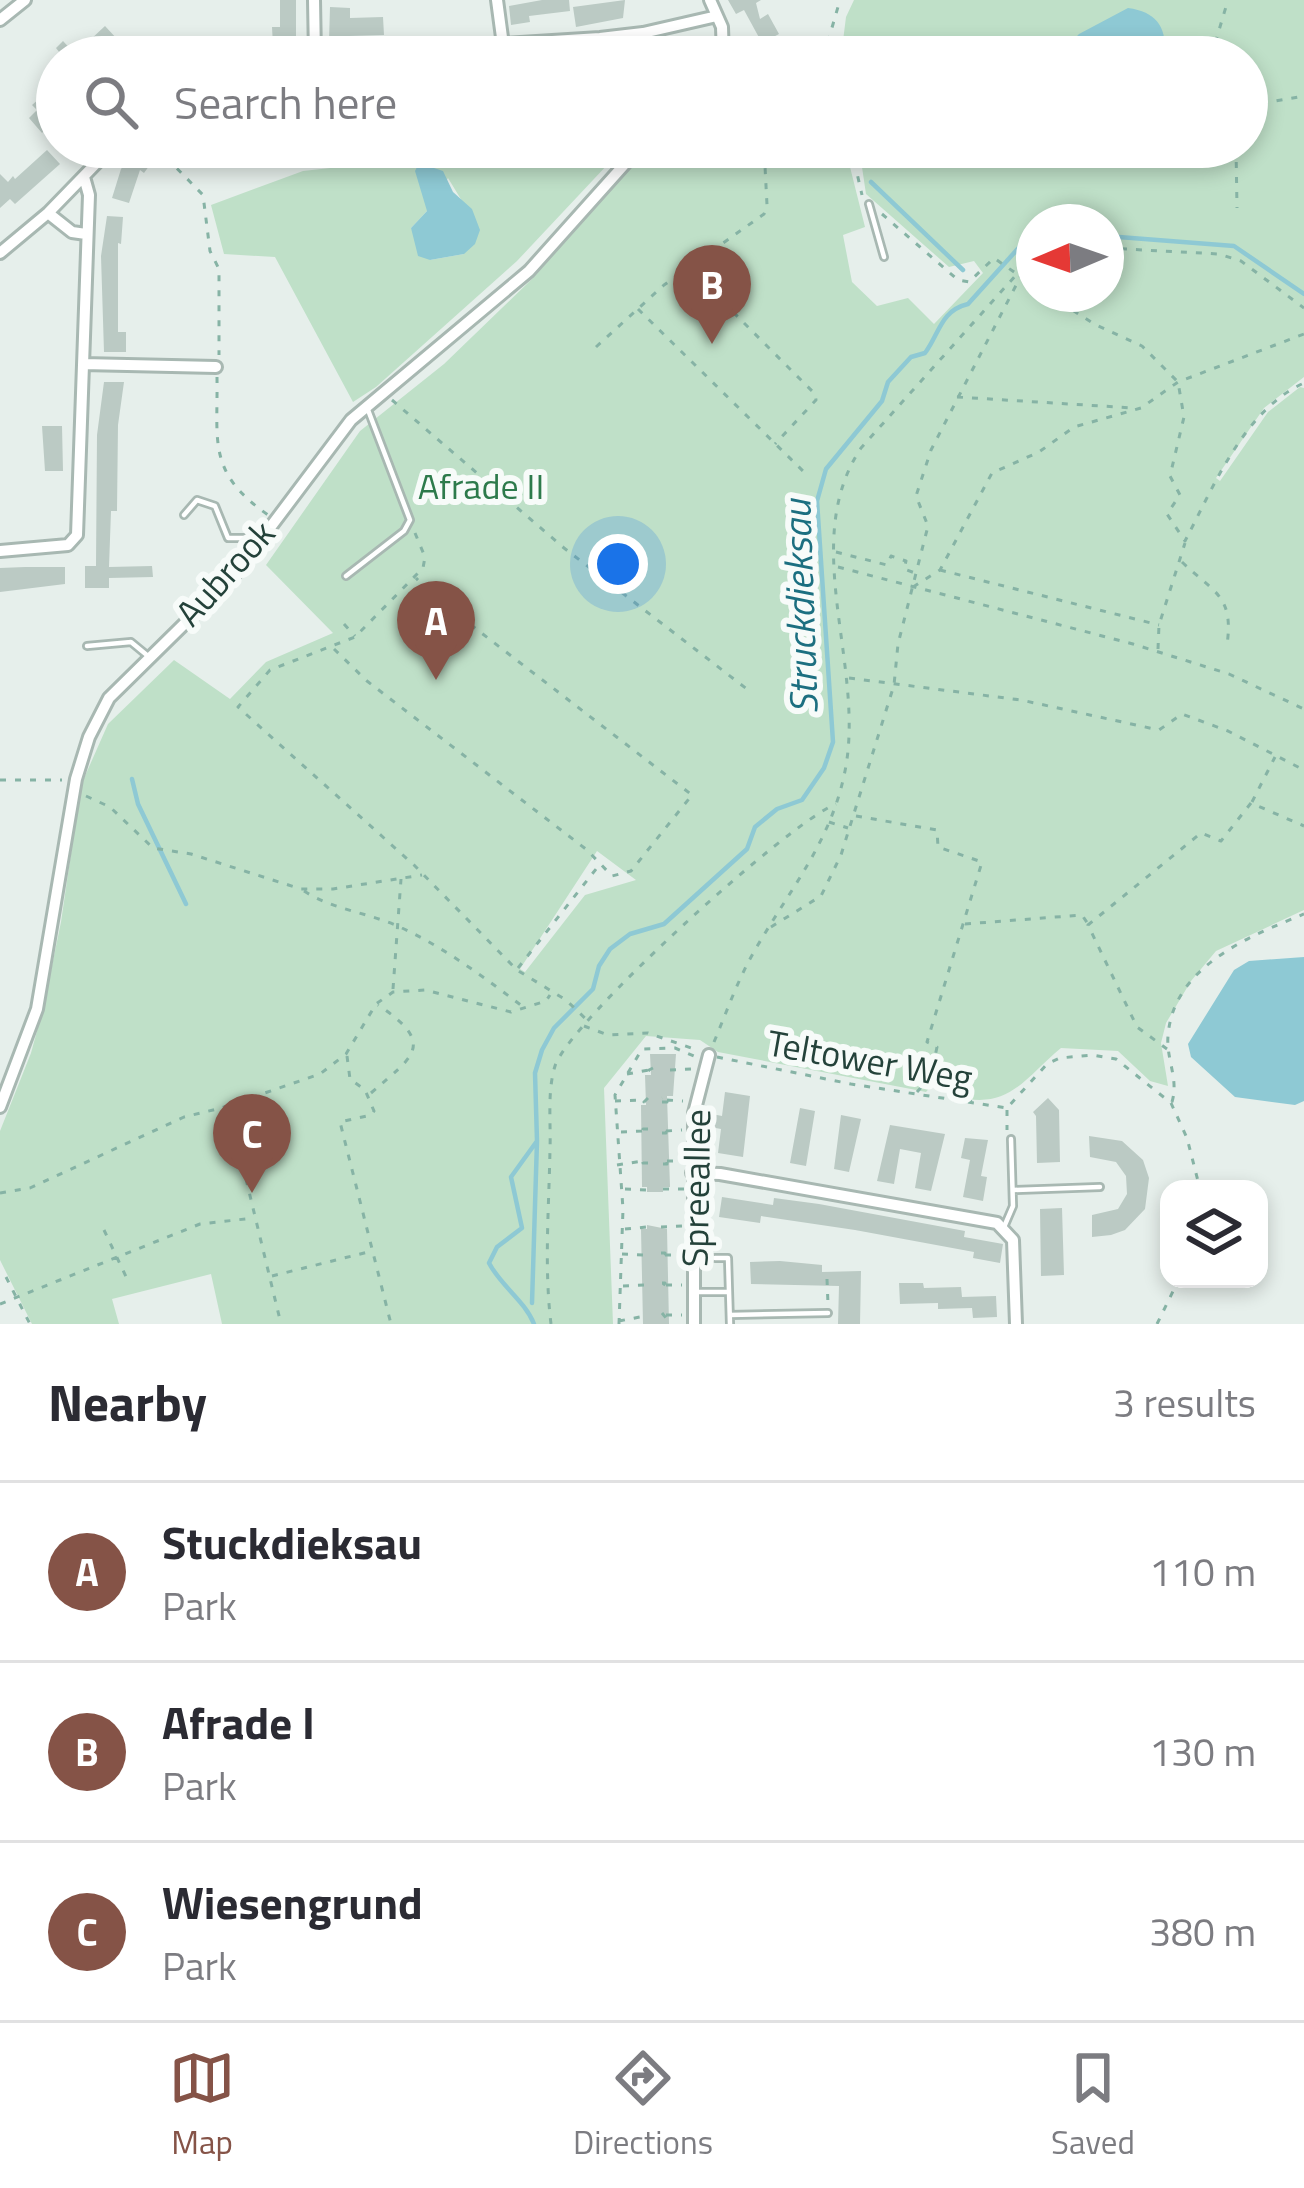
<!DOCTYPE html>
<style>
body{margin:0;font-family:"Titillium Web",sans-serif;background:#f2f2f3;color:#2b2b33}
.controls{position:absolute;right:36px;bottom:36px;display:grid;overflow:hidden;border-radius:24px;box-shadow:0 6px 18px #0003}
.controls button{width:108px;height:108px;display:grid;place-items:center;padding:0;border:0;border-bottom:3px solid #e1e1e2;background:#fff;color:#2b2b33;font:60px sans-serif}
.compass{position:absolute;left:1016px;top:204px;width:108px;height:108px;border-radius:50%;background:#fff;box-shadow:0 6px 18px #0003;rotate:268deg}
.you{position:absolute;left:618px;top:564px;width:42px;height:42px;margin:-30px;border:9px solid #fff;border-radius:50%;background:#1a73e8;box-shadow:0 0 0 18px #1a73e833}
.badge{display:grid;place-items:center;width:78px;height:78px;border-radius:50%;background:#855347;color:#fff;font-size:39px;font-weight:700}
.pin{position:absolute;translate:-50% -99px;filter:drop-shadow(0 3px 6px #0008)}
.pin::after{content:'';position:absolute;top:63px;width:42px;height:36px;background:inherit;clip-path:polygon(0 0,100% 0,50% 100%)}
.list{margin:0;padding:0;list-style:none}
h2{display:flex;justify-content:space-between;align-items:center;height:156px;margin:0;padding:0 48px;font-size:51px}
h2 small{font-size:39px;font-weight:400;color:#7c7c81}
.list li{display:grid;grid-template-columns:78px 1fr auto;gap:36px;align-items:center;box-sizing:border-box;height:180px;padding:0 48px;border-top:3px solid #e1e1e2}
.list b{display:block;font-size:45px;white-space:nowrap}
.list p{margin:0;font-size:39px;white-space:nowrap;color:#7c7c81}
.list em{font-size:39px;font-style:normal;color:#7c7c81}
.icon{flex:none;width:66px;height:66px;fill:none;stroke:currentColor;stroke-width:2;stroke-linecap:round;stroke-linejoin:round}
.map{position:relative;flex:none;width:1304px;height:1324px;overflow:hidden}
.search{position:absolute;background:#fff;box-shadow:0 6px 18px #0003;left:36px;right:36px;top:36px;height:132px;display:flex;align-items:center;gap:30px;box-sizing:border-box;padding:0 42px;border-radius:66px;color:#7c7c81;font-size:45px}
.sheet{height:696px;background:#fff}
nav{display:flex;justify-content:space-around;align-items:center;box-sizing:border-box;height:168px;border-top:3px solid #e1e1e2;background:#fff;font-size:33px;color:#7c7c81}
nav a{display:grid;justify-items:center;gap:6px}
nav .on{color:#855347}
.map>svg:first-child{display:block}
.green{fill:#bfe0c8;fill-rule:evenodd}
.water{fill:#8ec9d4}
.lines{fill:none;stroke-linecap:round;stroke-linejoin:round}
.stream{stroke:#8ec9d4;stroke-width:4.5}
.building{fill:#bbcac4}
.lane-casing{stroke:#a8b8b2;stroke-width:10}
.street-casing{stroke:#a8b8b2;stroke-width:16}
.path{stroke:#86b3a5;stroke-width:3;stroke-dasharray:6 9;stroke-linecap:butt}
.lane{stroke:#fff;stroke-width:4.5}
.street{stroke:#fff;stroke-width:10}
.labels{text-anchor:middle;stroke-width:12;stroke-linejoin:round;paint-order:stroke}
.park-label{font-size:36px;fill:#2d7a4b;stroke:#f7fbf9}
.street-label{font-size:36px;fill:#24423a;stroke:#f7fbf9}
.water-label{font-size:39px;font-style:italic;fill:#1c6f80;stroke:#f7fbf9}
</style>
<div class="map">
<svg width="1304" height="1324" viewBox="0 0 1304 1324">
<rect width="100%" height="100%" fill="#e6efeb"/>
<!-- green -->
<path class="green" d="M854 0H1304V377L1264 408 1216 478 1220 481 1268 412 1300 387 1304 388V910L1216 951 1191 981 1166 1023 1161 1043 1168 1086 1150 1081 1118 1051 1061 1048C1029 1074 1012 1106 968 1099L961 1087 934 1083 926 1092 911 1089 718 1052 700 1040 646 1036 604 1088 613 1324H222L211 1274 112 1299 119 1324H32L0 1260V1131L31 1053 43 1009 61 922 81 785 108 724 174 660 230 699 266 662 333 633 266 565 360 431 444 364 533 278 648 147H845L865 227 843 235 852 282 877 306 908 298 934 324 983 273 974 261 949 267 866 194 859 147H1247V57H841L846 17ZM1034 222H1106V294H1034ZM597 851 636 880 585 895 525 972 520 969Z
M521 147H624L517 261 376 387 353 402 275 257 224 254 211 205 303 171ZM448 178 462 201 464 254 430 260 411 228 427 211Z"/>
<!-- water -->
<path class="water" d="M1128 8C1159 12 1167 30 1165 57H1057L1079 34Z
M419 163 443 171 453 192 472 209 480 230 475 244 464 254 430 260 418 256 411 228 427 211 415 171Z
M1304 957V1101L1295 1105 1235 1097 1191 1057 1188 1044 1234 970 1249 961Z"/>
<g class="lines">
<!-- stream -->
<path class="stream" d="M871 182 963 270
M1106 236 1234 246 1304 294
M132 779 138 804 186 904
M532 1303 537 1141
M534 1324C525 1301 501 1286 489 1263L497 1247 522 1228 511 1177 537 1141 535 1073 542 1050 554 1028 593 989 599 966 610 949 630 934 664 924 747 849 755 827 777 809 802 800 824 768 833 742 817 501 826 469 882 401 888 382 911 357 925 353C940 333 940 311 968 304L1023 243 1034 237"/>
</g>
<!-- building -->
<path class="building" d="M280 0H296V45L273 46 272 27H280Z
M542 0H569L570 11 529 16 530 22 511 25 509 6Z
M625 0 623 18 576 27 573 7Z
M728 0H761L756 3 760 19 768 14 779 34 762 43 744 10 736 14Z
M330 7 350 8V18L383 17 384 35 349 36V42L335 45 329 41Z
M105 26 118 40 108 49 116 57H63L56 48 63 41 75 54Z
M703 37 704 56 653 57 652 44Z
M57 83V119L42 133 29 118 37 110 32 105Z
M149 147H163L144 173 140 170 129 203 112 198 121 169 136 149 143 154Z
M47 150 60 164 15 204 10 199 0 208V174L8 182 13 176 15 179Z
M107 216 123 217 121 244 118 243V332H126V352H104L101 256Z
M104 382H124L118 425 117 511H111L109 567 152 566 153 577 109 578V588H85V566H96L97 435Z
M42 426H62L63 471H45Z
M25 567H65V584L0 592V568Z
M650 1054H676L673 1096H667L670 1187H663V1192H647V1187H642L641 1105H646L645 1075H651Z
M725 1092 750 1096 743 1157 718 1153 721 1129 705 1126 707 1113 722 1116Z
M1048 1098 1059 1110 1060 1162 1037 1163 1036 1116 1033 1112Z
M800 1108 815 1111 806 1166 790 1163Z
M841 1115 861 1119 849 1172 834 1169Z
M890 1125 945 1134 931 1191 915 1188 921 1153 900 1149 894 1184 877 1181Z
M1089 1136 1122 1141 1143 1160 1149 1178 1145 1209 1125 1230 1111 1235 1092 1237V1215L1118 1209 1127 1194 1126 1176 1116 1162 1090 1157Z
M965 1138 988 1140 981 1176 987 1177 983 1201 963 1197 970 1160 961 1158Z
M722 1197 773 1205 774 1198 819 1204 965 1231 964 1237 1003 1244 1000 1263 973 1258 974 1252 855 1230 761 1216 760 1223 719 1217Z
M1062 1208 1064 1275 1041 1276 1040 1209Z
M647 1225 667 1229 669 1324H643L641 1229H647Z
M780 1261 822 1265V1272L861 1271 860 1324H838L839 1286 751 1284 750 1262Z
M899 1283H923L924 1288 961 1287 962 1297 996 1296 997 1317 973 1318 972 1308 938 1309V1303L900 1304Z"/>
<g class="lines">
<!-- lane casing -->
<g class="lane-casing">
<path id="lane" d="M869 204 884 257
M184 515 197 500 215 506 228 538H246L256 545
M346 576 404 531 410 520 368 410
M87 646 131 642 148 656
M1014 1190 1100 1187
M1004 1227 1013 1206 1011 1139
M715 1258H728L730 1324
M698 1292H729
M730 1315 828 1313"/>
</g>
<!-- street casing -->
<g class="street-casing">
<path id="street" d="M314 0 315 56
M497 0 503 45
M710 0 722 27 723 57
M0 20 25 0
M302 57 600 38 643 33 717 16
M48 213 72 232 86 234
M0 253 48 213 112 147
M83 364 216 367
M0 551 68 545 77 535 89 195 84 177
M0 1107 37 1009 76 779 89 737 109 698 236 573 351 420 529 271 640 147
M692 1173 720 1174 997 1223 1013 1240 1016 1324
M694 1324V1113L709 1055"/>
</g>
<!-- path -->
<path class="path" d="M731 40 738 39 749 57
M831 57 829 38 840 0
M1211 57 1228 0
M1247 106 1304 96
M156 147 203 195 210 251 219 269V355
M851 147 862 195
M1236 147 1237 208
M882 214 958 280 969 282 994 258 1034 286
M1106 248 1219 254 1241 261 1304 308
M691 270 815 394 816 400 775 444
M1048 294 1094 324 1142 346 1178 382 1184 417 1170 476 1180 495 1167 514 1185 541C1214 486 1244 410 1304 383
M638 309 803 471
M596 347 664 285 764 214 767 205 764 147
M217 377C218 443 207 472 268 515
M957 397 1133 408
M392 400 564 548 752 693
M415 533 425 557 423 568 355 637 270 670 238 707 414 865 517 970 566 1000 589 1022
M836 552 887 565 891 556 906 561 904 569 915 573
M1182 562C1214 593 1234 595 1227 645
M838 567 1133 644 1229 674 1304 709
M940 570 1159 625
M913 587 940 570 992 473 1039 452 1074 427 1141 408 1178 382 1304 334
M344 624 355 636
M334 649 367 681 587 850 612 876 631 871 692 795 432 595 416 578
M1158 649 1159 625 1185 543
M849 678 1021 700 1159 730 1182 714 1228 731 1304 770
M0 780H62
M86 796 110 807 153 848 191 854 301 889H333L422 875
M1252 802 1275 757
M856 816 937 830 938 847 982 862 927 1042 937 1047 931 1076
M829 822 848 828
M304 891C333 910 371 913 402 928 445 948 485 978 522 1006
M965 924 1082 915 1088 924
M771 927 821 896 841 855 894 685 898 644 928 526 916 496 931 450 1026 266
M518 968 600 864
M393 989 401 879
M584 1026 608 1035 648 1033 697 1050
M714 1042C727 1011 738 979 755 950 790 889 831 842 845 771 866 666 798 543 861 448L1034 255
M1167 1049 1137 1027 1088 925 1201 833 1221 841 1251 803 1304 826
M347 1056 350 1079 365 1090 374 1111 371 1115 340 1122 391 1324
M717 1057 851 1084 1007 1108 1047 1064 1060 1058 1092 1055 1116 1059 1171 1103 1187 1138 1200 1189
M653 1068 649 1070 653 1072
M670 1070 692 1069
M627 1074 649 1070
M917 1092 931 1076 965 1081 971 1102
M371 1093C412 1057 438 1045 378 1005
M648 1098 644 1102H648
M667 1100 683 1101
M615 1101 643 1100
M662 1102H667V1097L662 1098
M1172 1102C1179 1079 1166 1059 1168 1036 1173 966 1250 936 1304 914
M1007 1110V1130
M648 1129H643V1133H648
M666 1131 682 1130
M621 1132 643 1131
M662 1133H666L662 1129
M239 1150 281 1324
M667 1161H683
M648 1163H643V1159H648
M663 1164H667V1159H663
M617 1165 643 1161
M625 1189 647 1190
M663 1189H685
M0 1193 30 1188 184 1117 221 1108 320 1074 346 1054 376 1004 393 992 425 990 511 1012 546 1001 550 995
M661 1227 683 1226
M625 1229 647 1227
M104 1230 129 1283
M661 1253H665L661 1257
M622 1254 644 1255
M665 1255H681
M272 1276 372 1251
M6 1277 30 1324
M827 1279 828 1304
M662 1283H665L662 1287
M666 1285H682
M623 1286 645 1285
M0 1304 200 1224 254 1218
M662 1313 666 1318H662
M666 1315H682
M619 1321 645 1316
M551 1324C544 1267 549 1207 550 1149 551 1122 547 1092 555 1066 569 1022 789 822 836 804
M619 1324 623 1209 615 1095 642 1049 675 1048 696 1057
M1157 1324 1179 1279"/>
<!-- lane -->
<use href="#lane" class="lane"/>
<!-- street -->
<use href="#street" class="street"/>
</g>
<g class="labels">
<!-- park labels -->
<g class="park-label">
<text x="481" y="499">Afrade II</text>
</g>
<!-- street labels -->
<g class="street-label">
<text transform="translate(225 573) rotate(-48)" y="13">Aubrook</text>
<text transform="translate(870 1060) rotate(10)" y="13">Teltower Weg</text>
<text transform="translate(696 1188) rotate(-89)" y="13">Spreeallee</text>
</g>
<!-- water labels -->
<g class="water-label">
<text transform="translate(800 607) rotate(-92)" y="14">Struckdieksau</text>
</g>
</g>
</svg>
<div class="controls">
<button><svg class="icon" aria-label="layers" viewBox="0 0 24 24"><path d="M12 4l9 5-9 5-9-5zM3 14l9 5 9-5"/></svg></button>
</div>
<svg class="compass" viewBox="-18 -18 36 36"><path d="M0-13l5 13h-10z" fill="#e53935"/><path d="M0 13l5-13h-10z" fill="#7c7c81"/></svg>
<div class="you"></div>
<div class="pin badge" style="left:436px;top:680px">A</div>
<div class="pin badge" style="left:712px;top:344px">B</div>
<div class="pin badge" style="left:252px;top:1193px">C</div>
<div class="search"><svg class="icon" aria-label="search" viewBox="0 0 24 24"><circle cx="10" cy="10" r="6"/><path d="M15 15l6 6"/></svg>Search here</div>
</div>
<section class="sheet">
<h2>Nearby<small>3 results</small></h2>
<ul class="list">
<li><span class="badge">A</span><div><b>Stuckdieksau</b><p>Park</p></div><em>110 m</em></li>
<li><span class="badge">B</span><div><b>Afrade I</b><p>Park</p></div><em>130 m</em></li>
<li><span class="badge">C</span><div><b>Wiesengrund</b><p>Park</p></div><em>380 m</em></li>
</ul>
</section>
<nav>
<a class="on"><svg class="icon" aria-label="map" viewBox="0 0 24 24"><path d="M3 6l6-2 6 2 6-2v14l-6 2-6-2-6 2zM9 4v14M15 6v14"/></svg>Map</a>
<a><svg class="icon" aria-label="directions" viewBox="0 0 24 24"><path d="M12 3l9 9-9 9-9-9zM9 14v-3h6M13 9l2 2-2 2"/></svg>Directions</a>
<a><svg class="icon" aria-label="saved" viewBox="0 0 24 24"><path d="M7 4h10v16l-5-4-5 4z"/></svg>Saved</a>
</nav>
